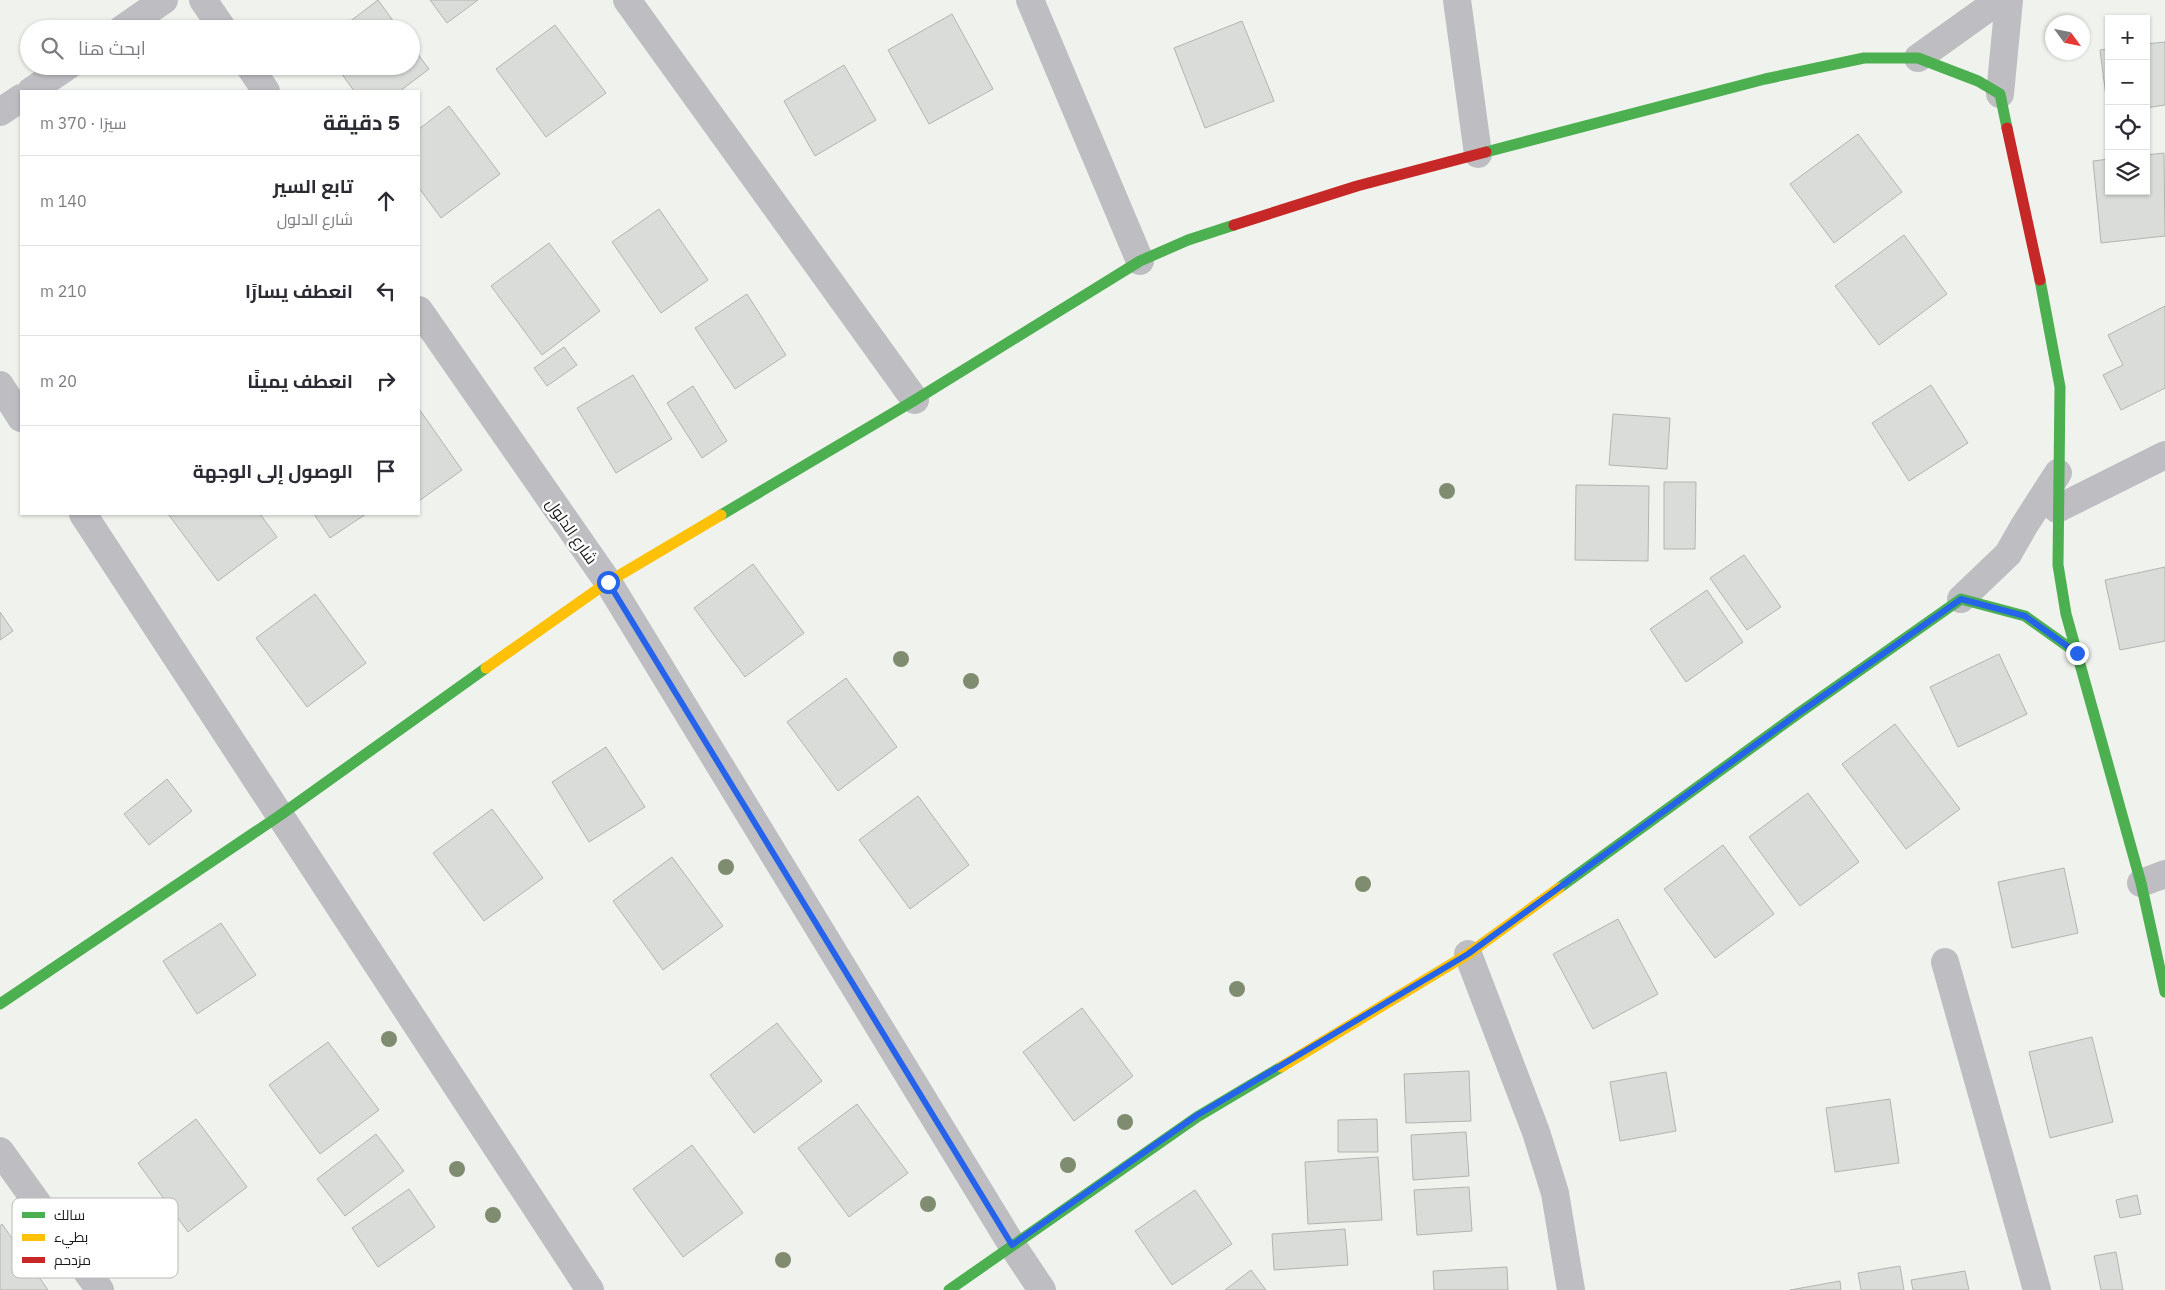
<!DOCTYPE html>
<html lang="ar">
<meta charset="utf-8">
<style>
body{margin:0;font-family:"IBM Plex Sans",Cairo,sans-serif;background:#f7f7f7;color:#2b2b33;direction:rtl}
.controls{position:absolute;right:15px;top:15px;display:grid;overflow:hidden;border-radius:0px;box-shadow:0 1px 4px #0004}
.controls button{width:45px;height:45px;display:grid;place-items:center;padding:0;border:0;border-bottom:1px solid #e1e1e2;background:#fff;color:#2b2b33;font:25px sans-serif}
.compass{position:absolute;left:2045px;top:15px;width:45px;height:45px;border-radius:50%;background:#fff;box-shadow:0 1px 4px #0004;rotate:123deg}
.stop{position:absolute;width:15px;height:15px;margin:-11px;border:4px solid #2563eb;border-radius:50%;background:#fff}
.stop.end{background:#2563eb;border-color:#fff;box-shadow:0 1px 5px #0008}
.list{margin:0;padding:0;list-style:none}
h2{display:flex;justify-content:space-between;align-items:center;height:65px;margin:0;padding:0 20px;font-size:21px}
h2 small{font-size:16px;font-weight:400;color:#7c7c81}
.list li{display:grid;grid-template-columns:32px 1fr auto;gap:15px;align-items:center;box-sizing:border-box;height:90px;padding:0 20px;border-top:1px solid #e1e1e2}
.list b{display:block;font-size:19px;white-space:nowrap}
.list p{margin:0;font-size:16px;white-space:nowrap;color:#7c7c81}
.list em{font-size:16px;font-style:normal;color:#7c7c81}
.icon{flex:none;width:28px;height:28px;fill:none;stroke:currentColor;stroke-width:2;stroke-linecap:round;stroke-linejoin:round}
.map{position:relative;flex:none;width:2165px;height:1290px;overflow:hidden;direction:ltr}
.search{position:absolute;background:#fff;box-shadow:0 1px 4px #0004;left:20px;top:20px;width:400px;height:55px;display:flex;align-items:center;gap:12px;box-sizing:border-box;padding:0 18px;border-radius:28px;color:#7c7c81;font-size:19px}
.panel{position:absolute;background:#fff;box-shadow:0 1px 4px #0004;left:20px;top:90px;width:400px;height:425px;border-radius:0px;direction:rtl}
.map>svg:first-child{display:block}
.building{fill:#d9dcd8;stroke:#b2b4b0}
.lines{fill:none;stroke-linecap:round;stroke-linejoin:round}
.street{stroke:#bdbdc2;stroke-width:28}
.fast{stroke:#4caf50;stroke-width:11}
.slow{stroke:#ffc107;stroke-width:11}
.jam{stroke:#c62828;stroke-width:11}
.tree{fill:#808c70}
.route{stroke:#2563eb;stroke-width:6}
.labels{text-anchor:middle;stroke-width:4.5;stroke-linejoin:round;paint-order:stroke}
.street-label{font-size:16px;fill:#181a16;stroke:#fff}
.key{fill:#fff;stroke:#babab9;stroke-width:1}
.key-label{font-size:14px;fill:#181a16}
</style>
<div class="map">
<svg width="2165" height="1290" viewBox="0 0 2165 1290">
<rect width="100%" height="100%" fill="#f0f3ed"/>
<!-- building -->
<path class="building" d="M378 0 399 29H340Z
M430 0H478L447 23Z
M952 14 993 89 929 124 888 50Z
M1242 21 1274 101 1205 128 1174 48Z
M555 25 606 93 546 137 496 69Z
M2165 42V105L2146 108V44Z
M411 45 429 69 400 91H354L336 66H411Z
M2109 49V112H2108L2100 50Z
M844 65 876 120 815 156 784 101Z
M449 106 500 174 441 218 419 188V129Z
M1858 134 1902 192 1834 243 1790 184Z
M2164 153 2165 236 2101 243 2093 161 2109 159V191H2146V155Z
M659 209 708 280 661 313 612 242Z
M1904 235 1947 294 1879 345 1835 286Z
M549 243 600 311 542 355 491 286Z
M747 294 786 355 735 389 695 328Z
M2165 306V388L2121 410 2103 375 2123 365 2108 335Z
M564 347 577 365 547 386 534 368Z
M633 375 672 439 616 473 577 408Z
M1931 385 1968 443 1909 481 1872 423Z
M693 386 727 441 702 458 667 403Z
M419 409 462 470 419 501Z
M1613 414 1670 418 1667 469 1609 465Z
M1664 482H1696L1695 549H1664Z
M1576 485 1649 486 1648 561 1575 560Z
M168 514H260L277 537 218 581Z
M314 514H366L330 538Z
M1744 555 1781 607 1747 630 1710 578Z
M753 564 804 633 745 677 694 608Z
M2165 567V641L2120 650 2105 580Z
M1707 590 1743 642 1686 682 1650 629Z
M315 594 366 663 307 707 256 638Z
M0 612 13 631 0 640Z
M1999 654 2027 714 1958 747 1930 687Z
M846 678 897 747 838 791 787 722Z
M1895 724 1960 809 1906 849 1842 764Z
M606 747 645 807 589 842 552 782Z
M167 779 192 811 149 845 124 814Z
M1808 793 1859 862 1800 906 1749 837Z
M918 796 969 865 910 909 859 840Z
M492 809 543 878 484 921 433 853Z
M1723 845 1774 914 1715 958 1664 889Z
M672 857 723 926 663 970 613 901Z
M2064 868 2078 933 2012 948 1998 882Z
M1618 919 1658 994 1593 1029 1553 954Z
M221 923 256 975 197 1014 163 961Z
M1082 1008 1133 1076 1074 1121 1023 1052Z
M777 1023 822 1081 754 1133 710 1075Z
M2092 1037 2113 1122 2050 1138 2029 1052Z
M328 1042 379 1110 320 1154 269 1085Z
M1469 1071 1471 1121 1406 1123 1404 1074Z
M1666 1072 1676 1131 1620 1141 1610 1082Z
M1890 1099 1899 1163 1835 1172 1826 1108Z
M857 1104 908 1173 849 1217 798 1148Z
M196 1119 247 1187 188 1232 138 1163Z
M1377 1119 1378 1152H1338V1120Z
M1466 1132 1469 1176 1413 1180 1411 1135Z
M376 1134 404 1171 345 1216 317 1179Z
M692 1145 743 1213 683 1257 633 1189Z
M1378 1157 1382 1220 1308 1224 1305 1162Z
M1469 1187 1472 1231 1417 1235 1414 1190Z
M409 1189 435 1227 378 1267 352 1228Z
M1195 1190 1232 1244 1172 1285 1135 1231Z
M2137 1195 2141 1214 2120 1218 2116 1200Z
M2 1224 48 1290H0V1226Z
M1345 1229 1348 1265 1274 1270 1272 1234Z
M2116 1252 2123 1290H2101L2094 1256Z
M1900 1266 1904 1290H1861L1858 1273Z
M1507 1267 1508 1290H1434L1433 1271Z
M1251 1270 1266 1290H1225Z
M1965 1271 1969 1290H1913L1911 1280Z
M1840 1281 1841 1290H1790Z"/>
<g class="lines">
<!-- street -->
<path class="street" d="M203 0 223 29
M627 0 915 400
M1030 0 1140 261
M1457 0 1478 154
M122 29 164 0
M1918 58 1999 0
M249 66 266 91
M31 91 68 66
M2000 94 2009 0
M0 112 21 98
M419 310 608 582 1012 1245 1042 1290
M0 385 21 418
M2057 509 2165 455
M83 514 590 1290
M1961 599 2008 554 2024 526 2058 473
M2141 883 2165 874
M1468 954 1536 1132 1555 1193 1571 1290
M1945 962 2037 1290
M0 1151 100 1290"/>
<!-- fast -->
<path class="fast" d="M1486 152 1765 79 1864 58H1918L1978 81 2000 94 2007 128
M2040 280 2060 387 2058 565 2066 614 2141 883 2165 992
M721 515 915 400 1140 261 1188 240 1234 225
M1559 888 1799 713 1961 599 2025 616 2077 653
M0 1004 279 816 486 668
M949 1290 1197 1117 1281 1067"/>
<!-- slow -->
<path class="slow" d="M486 668 608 582 721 515
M1281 1067 1468 954 1559 888"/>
<!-- jam -->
<path class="jam" d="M2007 128 2040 280
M1234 225 1357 186 1486 152"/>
</g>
<!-- trees -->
<g class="tree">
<circle cx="1447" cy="491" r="8"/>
<circle cx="901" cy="659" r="8"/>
<circle cx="971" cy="681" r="8"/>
<circle cx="726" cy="867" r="8"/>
<circle cx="1363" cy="884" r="8"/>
<circle cx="1237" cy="989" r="8"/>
<circle cx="389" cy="1039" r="8"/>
<circle cx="1125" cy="1122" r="8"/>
<circle cx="1068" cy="1165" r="8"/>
<circle cx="457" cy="1169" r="8"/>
<circle cx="928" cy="1204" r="8"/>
<circle cx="493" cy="1215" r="8"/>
<circle cx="783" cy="1260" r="8"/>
</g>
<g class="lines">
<!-- route -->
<path class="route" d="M608 582 1012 1245 1196 1116 1468 954 1799 713 1961 599 2025 616 2077 653"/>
</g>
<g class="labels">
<!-- street labels -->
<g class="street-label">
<text transform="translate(572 531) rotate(55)" y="6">شارع الدلول</text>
</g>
</g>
<!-- legend -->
<rect x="12" y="1198" width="166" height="80" rx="8" class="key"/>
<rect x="22" y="1212" width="23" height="6" fill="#4caf50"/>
<rect x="22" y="1234" width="23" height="7" fill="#ffc107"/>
<rect x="22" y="1257" width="23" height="6" fill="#c62828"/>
<g class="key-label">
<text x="54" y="1220">سالك</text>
<text x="54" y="1242">بطيء</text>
<text x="54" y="1265">مزدحم</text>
</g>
</svg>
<div class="controls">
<button>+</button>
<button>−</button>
<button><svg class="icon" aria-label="locate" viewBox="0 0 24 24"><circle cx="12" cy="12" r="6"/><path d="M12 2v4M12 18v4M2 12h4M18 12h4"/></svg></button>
<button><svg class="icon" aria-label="layers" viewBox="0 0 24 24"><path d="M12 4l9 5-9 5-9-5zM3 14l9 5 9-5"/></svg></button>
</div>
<svg class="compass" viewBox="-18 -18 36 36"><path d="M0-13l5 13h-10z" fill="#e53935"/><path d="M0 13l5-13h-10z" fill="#7c7c81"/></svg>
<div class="stop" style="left:608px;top:582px"></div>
<div class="stop end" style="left:2077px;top:653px"></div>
<div class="search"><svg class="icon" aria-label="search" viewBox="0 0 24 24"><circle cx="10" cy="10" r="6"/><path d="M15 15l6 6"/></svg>ابحث هنا</div>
<section class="panel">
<h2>5 دقيقة<small>سيرًا · 370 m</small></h2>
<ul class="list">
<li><svg class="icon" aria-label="ahead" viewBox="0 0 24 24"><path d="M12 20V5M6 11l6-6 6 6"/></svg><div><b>تابع السير</b><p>شارع الدلول</p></div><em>140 m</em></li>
<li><svg class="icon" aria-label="left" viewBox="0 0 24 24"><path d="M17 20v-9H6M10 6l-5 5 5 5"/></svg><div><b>انعطف يسارًا</b></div><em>210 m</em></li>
<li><svg class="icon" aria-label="right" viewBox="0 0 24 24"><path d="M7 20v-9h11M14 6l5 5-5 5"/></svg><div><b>انعطف يمينًا</b></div><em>20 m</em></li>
<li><svg class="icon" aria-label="arrive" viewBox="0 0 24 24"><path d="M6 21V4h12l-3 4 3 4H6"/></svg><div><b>الوصول إلى الوجهة</b></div></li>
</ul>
</section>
</div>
